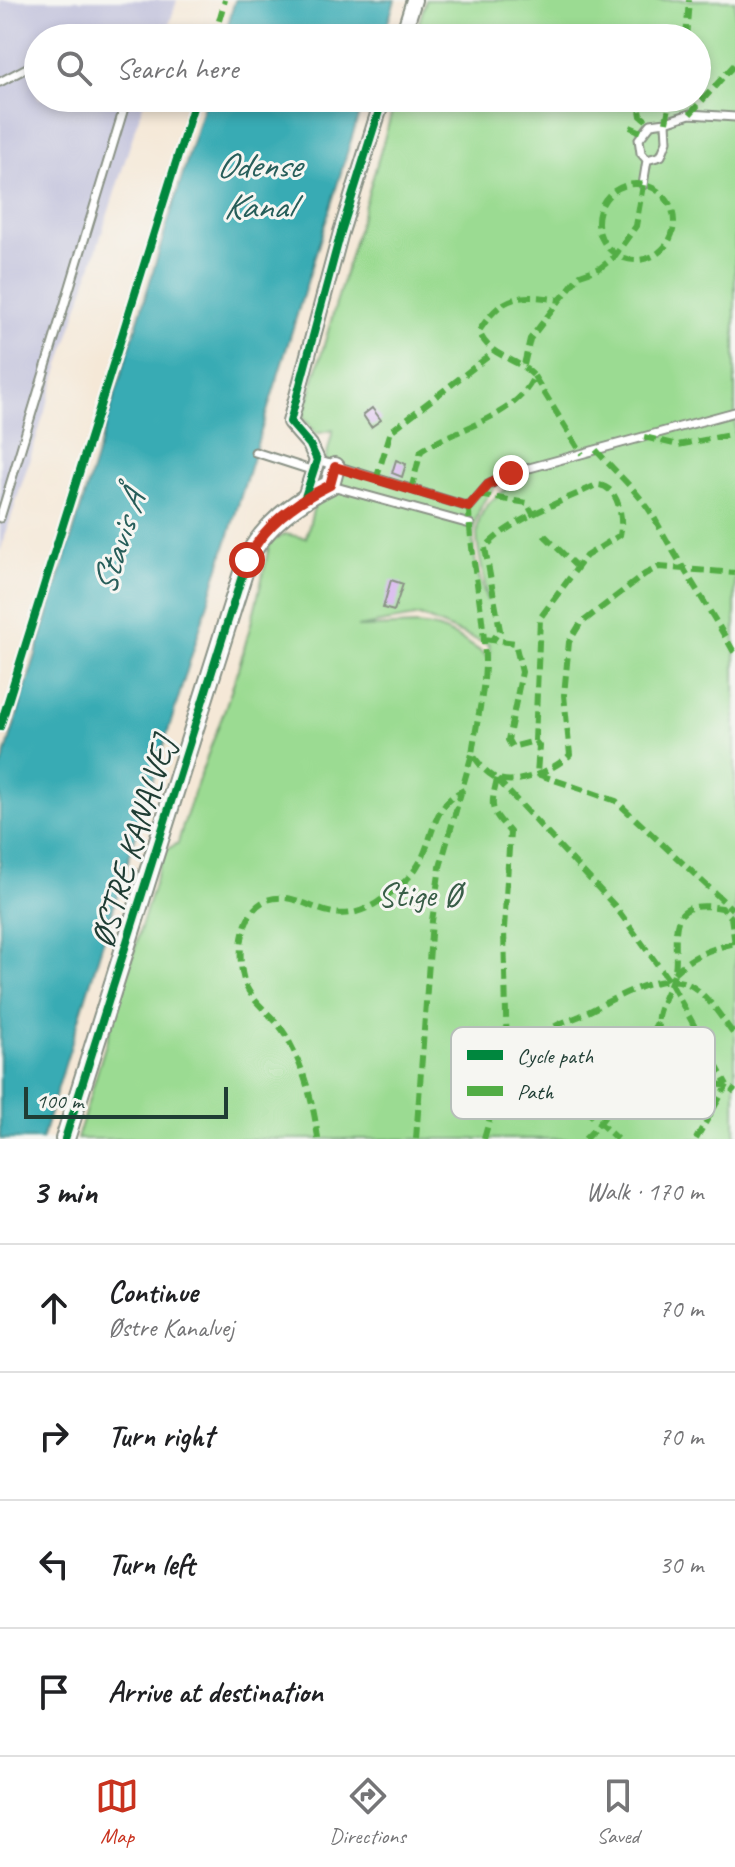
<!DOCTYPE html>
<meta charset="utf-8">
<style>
body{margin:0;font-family:Caveat,sans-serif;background:#f2f2f2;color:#202124}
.scale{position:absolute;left:24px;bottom:20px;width:204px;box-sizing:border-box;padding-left:8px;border:4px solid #1f3d34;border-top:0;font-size:22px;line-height:28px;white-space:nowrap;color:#1f3d34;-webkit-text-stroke:6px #f6f6f2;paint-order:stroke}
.stop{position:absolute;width:24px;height:24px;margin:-18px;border:6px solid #c8321e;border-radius:50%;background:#fff}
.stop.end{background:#c8321e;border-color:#fff;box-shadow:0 2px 8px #0008}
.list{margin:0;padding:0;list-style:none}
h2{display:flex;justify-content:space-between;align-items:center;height:104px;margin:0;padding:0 32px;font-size:34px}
h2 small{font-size:26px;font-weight:400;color:#757577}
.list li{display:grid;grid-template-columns:52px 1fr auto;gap:24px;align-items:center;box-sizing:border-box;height:128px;padding:0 32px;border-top:2px solid #e0e0e0}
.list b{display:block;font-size:30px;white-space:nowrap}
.list p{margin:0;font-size:26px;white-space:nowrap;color:#757577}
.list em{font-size:26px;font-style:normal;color:#757577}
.icon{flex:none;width:44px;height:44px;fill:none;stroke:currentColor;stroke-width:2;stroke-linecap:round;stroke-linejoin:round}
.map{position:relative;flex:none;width:735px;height:1139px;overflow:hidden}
.search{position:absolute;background:#fff;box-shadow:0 4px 12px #0003;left:24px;right:24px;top:24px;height:88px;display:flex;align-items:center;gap:20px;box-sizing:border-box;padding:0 28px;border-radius:44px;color:#757577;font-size:30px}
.sheet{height:616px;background:#fff}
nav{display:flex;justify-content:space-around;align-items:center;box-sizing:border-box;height:112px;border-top:2px solid #e0e0e0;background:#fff;font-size:22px;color:#757577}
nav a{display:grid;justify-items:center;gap:4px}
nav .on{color:#c8321e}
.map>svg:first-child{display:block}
.industrial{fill:#c2c2dc}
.green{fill:#9bdb92;stroke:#5d8c63;stroke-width:2;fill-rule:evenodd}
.water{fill:#39abb4;stroke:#2c7474;stroke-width:2}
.building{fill:#d1a9ee}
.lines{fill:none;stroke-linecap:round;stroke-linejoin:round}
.service-casing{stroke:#8a9286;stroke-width:11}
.minor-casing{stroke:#8a9286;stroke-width:18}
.tertiary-casing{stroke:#8a9286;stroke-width:22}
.service{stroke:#fff;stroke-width:7}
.minor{stroke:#fff;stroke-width:14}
.tertiary{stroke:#fff;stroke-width:18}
.quiet{stroke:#52ad45;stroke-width:6;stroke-dasharray:12 6;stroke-linecap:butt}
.cycleway-casing{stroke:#f6f6f2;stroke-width:13}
.cycleway{stroke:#00873e;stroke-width:8}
.route{stroke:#c8321e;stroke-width:10}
.labels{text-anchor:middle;stroke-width:6;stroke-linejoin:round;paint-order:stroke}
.street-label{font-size:34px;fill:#1f3d34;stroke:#f6f6f2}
.park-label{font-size:34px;fill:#385d47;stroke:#f6f6f2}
.water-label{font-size:36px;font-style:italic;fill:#275e5a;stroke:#f6f6f2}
.key{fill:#f6f6f2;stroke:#b6beb9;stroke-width:2}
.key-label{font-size:22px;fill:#1f3d34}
</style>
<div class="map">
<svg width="735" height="1139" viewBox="0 0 735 1139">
<rect width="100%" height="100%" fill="#f6f6f2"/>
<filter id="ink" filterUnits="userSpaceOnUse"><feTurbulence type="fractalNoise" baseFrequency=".0125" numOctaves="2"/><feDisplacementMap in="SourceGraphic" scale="16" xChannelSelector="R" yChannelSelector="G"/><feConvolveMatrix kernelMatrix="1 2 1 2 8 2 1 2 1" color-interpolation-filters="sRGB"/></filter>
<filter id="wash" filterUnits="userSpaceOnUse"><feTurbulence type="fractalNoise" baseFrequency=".006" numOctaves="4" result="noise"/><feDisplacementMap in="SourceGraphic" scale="32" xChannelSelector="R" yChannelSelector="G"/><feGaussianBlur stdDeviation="1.8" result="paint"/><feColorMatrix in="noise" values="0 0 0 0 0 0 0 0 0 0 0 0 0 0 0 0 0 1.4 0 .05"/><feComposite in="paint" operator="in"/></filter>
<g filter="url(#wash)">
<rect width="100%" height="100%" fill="#f5e8d7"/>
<!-- industrial -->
<path class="industrial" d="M0 0H177L165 38H38V98H145L0 552Z"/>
<!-- green -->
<path class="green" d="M426 0H735V1139H77L164 851 178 843C190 799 207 757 223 714 243 658 258 601 270 542L285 534 306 538 333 430 316 434 303 417 396 98H697V38H414ZM509 473 517 484C455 513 483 550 487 601 468 547 463 512 509 473ZM420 616 489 645 490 658C428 614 426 627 357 627Z"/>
<!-- water -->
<path class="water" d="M235 0H395L383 38H224Z
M206 98H364L42 1139H0V772Z"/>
<g id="blocks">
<!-- building -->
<path class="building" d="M372 408 381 420 371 427 363 415Z
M396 460 406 464 402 477 392 473Z
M391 580 403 584 394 611 383 608Z"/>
</g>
</g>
<g filter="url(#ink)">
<use href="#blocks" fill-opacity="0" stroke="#8a9286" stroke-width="2"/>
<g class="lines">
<!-- service casing -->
<g class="service-casing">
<path id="service" d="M75 38H87
M0 82 38 62
M647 160 641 153 639 139 651 124 666 122
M643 185 647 160 661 156 667 141 666 122 690 114 735 117
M255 452 314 471
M317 460 469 507 488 485 511 473 735 412
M332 486 470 524
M0 518 127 98"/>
</g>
<!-- minor casing -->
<g class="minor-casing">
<path id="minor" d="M402 38 414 0
M305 497 317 460 310 445 290 422 341 232 383 98"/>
</g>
<!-- tertiary casing -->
<g class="tertiary-casing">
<path id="tertiary" d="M65 1139 247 560C264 525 295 502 330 485L335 467"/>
</g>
<!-- service -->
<use href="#service" class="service"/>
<!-- minor -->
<use href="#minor" class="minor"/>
<!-- tertiary -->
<use href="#tertiary" class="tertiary"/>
<!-- quiet -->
<path class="quiet" d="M214 38 225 0
M686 38 689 0
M628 103 639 104 641 116 651 124
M690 114 735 64
M666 122 671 98
M630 127 644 133
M598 222a38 38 0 1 1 76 0a38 38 0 1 1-76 0Z
M524 365 530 339 560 300
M534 376 582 454
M644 437 678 445 735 434
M596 450C615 472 643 496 656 521 681 567 710 609 735 654
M376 480 391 431 494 352
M411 490 421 451C455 428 518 417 534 376 517 357 489 358 479 331 503 294 519 294 560 300L580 275 600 268 614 257 636 226 643 185
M479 495 527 503 534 516
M469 507C470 559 484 608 485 661 485 691 476 724 472 754 478 762 484 771 494 777 516 788 553 770 570 755L564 695 569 642 580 624 645 574 659 567 735 573
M544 535 577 567
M484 639 515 643 522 672 508 740 512 747 535 741 540 618 586 556 620 535C624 517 618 484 596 485 564 501 507 521 485 548L500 630 493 640
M535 741 539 746 537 774 616 801 732 909
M497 779C490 809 490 809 510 832L504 929 507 1057C531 1054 534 1039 552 1028 561 1022 571 1020 580 1016 605 1004 662 968 690 985 709 996 722 1019 735 1036
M497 779 615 906 670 982 727 1085
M735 944 731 917 722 908C709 906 690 903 681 915 672 928 678 954 675 970 671 986 661 1001 658 1016 656 1028 668 1059 674 1068 688 1090 718 1076 735 1092
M674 973C692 955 711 949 735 943
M318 1139C314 1104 303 1065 285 1034 274 1016 257 1007 247 988 235 964 239 910 267 900 305 887 327 935 378 902 392 892 409 881 418 865 435 838 431 804 464 790
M416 1139 432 921 440 867 472 754
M484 1139 507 1057 537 1065 617 1139
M585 1139C620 1105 635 1063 658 1021
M696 1139 727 1085"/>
<!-- cycleway casing -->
<g class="cycleway-casing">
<path id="cycleway" d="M305 497 317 460 310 445 290 422 341 232 383 98
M0 727 196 98
M65 1139 247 560"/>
</g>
<!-- cycleway -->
<use href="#cycleway" class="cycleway"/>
</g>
</g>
<g class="lines" filter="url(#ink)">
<!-- route -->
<path class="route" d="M247 560C264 525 295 502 330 485L335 467 469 507 488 485 511 473"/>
</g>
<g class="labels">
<!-- street labels -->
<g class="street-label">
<text transform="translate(132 842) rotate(-73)" y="12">ØSTRE KANALVEJ</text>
</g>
<!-- park labels -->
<g class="park-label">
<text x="419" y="906">Stige Ø</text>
</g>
<!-- water labels -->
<g class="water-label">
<text x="258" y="177">Odense<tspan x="258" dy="41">Kanal</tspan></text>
<text transform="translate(117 543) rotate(-72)" y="13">Stavis Å</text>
</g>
</g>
<!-- legend -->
<rect x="451" y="1027" width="264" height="92" rx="12" class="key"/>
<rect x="467" y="1050" width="36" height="10" fill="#00873e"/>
<rect x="467" y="1086" width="36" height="10" fill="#52ad45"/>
<g class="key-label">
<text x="517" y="1063">Cycle path</text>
<text x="517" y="1099">Path</text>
</g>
</svg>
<div class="scale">100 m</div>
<div class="stop" style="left:247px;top:560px"></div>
<div class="stop end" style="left:511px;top:473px"></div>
<div class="search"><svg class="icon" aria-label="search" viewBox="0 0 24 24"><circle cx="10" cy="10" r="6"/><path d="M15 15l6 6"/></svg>Search here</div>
</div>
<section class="sheet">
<h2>3 min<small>Walk · 170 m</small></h2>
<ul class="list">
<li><svg class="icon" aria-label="ahead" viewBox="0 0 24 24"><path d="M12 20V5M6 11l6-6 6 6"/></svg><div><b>Continue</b><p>Østre Kanalvej</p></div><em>70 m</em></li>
<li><svg class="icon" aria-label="right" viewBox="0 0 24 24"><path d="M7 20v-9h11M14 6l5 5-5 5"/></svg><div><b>Turn right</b></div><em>70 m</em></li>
<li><svg class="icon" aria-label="left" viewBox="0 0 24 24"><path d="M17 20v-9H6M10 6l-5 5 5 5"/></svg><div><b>Turn left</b></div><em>30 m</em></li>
<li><svg class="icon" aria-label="arrive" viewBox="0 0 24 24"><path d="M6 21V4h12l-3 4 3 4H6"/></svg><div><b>Arrive at destination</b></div></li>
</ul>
</section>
<nav>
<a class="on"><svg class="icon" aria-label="map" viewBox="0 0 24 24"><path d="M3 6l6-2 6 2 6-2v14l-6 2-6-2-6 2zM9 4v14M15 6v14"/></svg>Map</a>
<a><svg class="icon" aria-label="directions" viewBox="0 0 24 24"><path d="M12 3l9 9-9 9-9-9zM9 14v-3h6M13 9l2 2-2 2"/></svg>Directions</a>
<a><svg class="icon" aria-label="saved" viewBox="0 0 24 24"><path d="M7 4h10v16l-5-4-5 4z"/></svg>Saved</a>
</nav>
